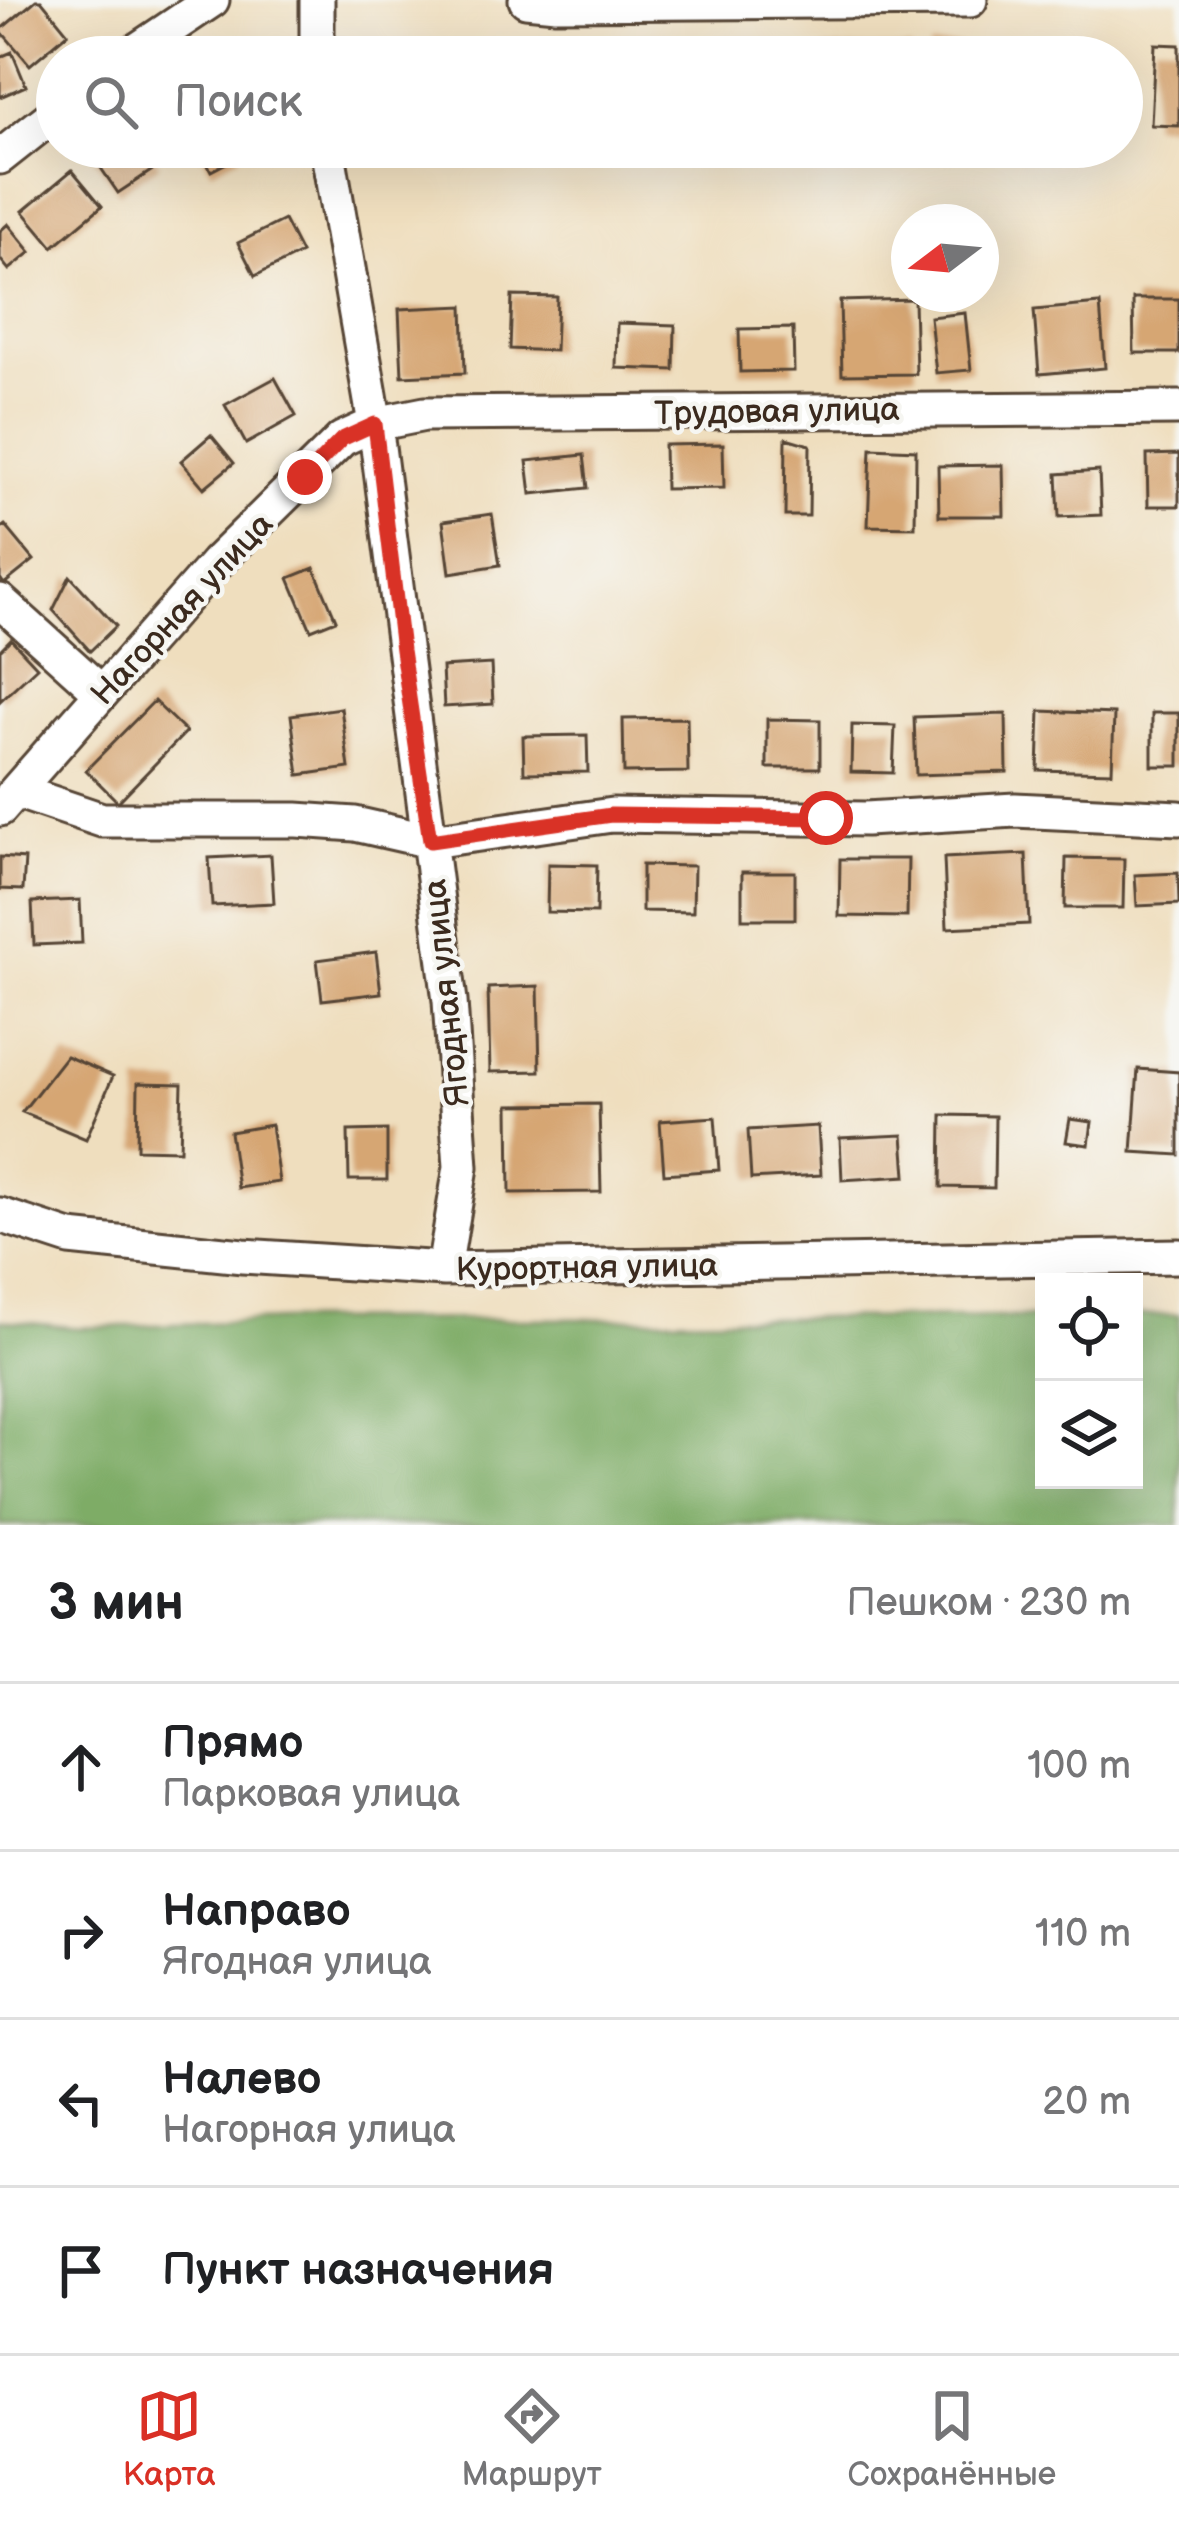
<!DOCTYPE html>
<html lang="ru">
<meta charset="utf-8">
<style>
body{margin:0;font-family:"Balsamiq Sans",sans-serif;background:#f2f2f2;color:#202124}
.controls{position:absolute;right:36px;bottom:36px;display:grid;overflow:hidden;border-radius:0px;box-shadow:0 12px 48px #0002}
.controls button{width:108px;height:108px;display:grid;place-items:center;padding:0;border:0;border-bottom:3px solid #e0e0e0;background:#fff;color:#202124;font:60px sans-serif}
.compass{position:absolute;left:891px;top:204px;width:108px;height:108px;border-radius:50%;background:#fff;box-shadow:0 12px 48px #0002;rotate:254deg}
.stop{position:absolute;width:36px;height:36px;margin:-27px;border:9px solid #d93025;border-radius:50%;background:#fff}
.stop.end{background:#d93025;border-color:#fff;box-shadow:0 3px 12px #0008}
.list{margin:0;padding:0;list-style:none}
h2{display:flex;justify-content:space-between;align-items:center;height:156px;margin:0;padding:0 48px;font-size:51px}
h2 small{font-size:39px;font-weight:400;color:#757577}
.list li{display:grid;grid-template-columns:78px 1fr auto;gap:36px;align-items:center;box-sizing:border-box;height:168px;padding:0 48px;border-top:3px solid #e0e0e0}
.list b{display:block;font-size:45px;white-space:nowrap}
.list p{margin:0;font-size:39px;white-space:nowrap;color:#757577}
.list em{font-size:39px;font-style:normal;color:#757577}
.icon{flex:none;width:66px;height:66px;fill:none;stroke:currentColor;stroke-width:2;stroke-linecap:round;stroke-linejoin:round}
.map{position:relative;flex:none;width:1179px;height:1525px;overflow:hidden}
.search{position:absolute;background:#fff;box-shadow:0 12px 48px #0002;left:36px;right:36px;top:36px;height:132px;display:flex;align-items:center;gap:30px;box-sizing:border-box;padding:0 42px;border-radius:66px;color:#757577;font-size:45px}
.sheet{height:828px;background:#fff}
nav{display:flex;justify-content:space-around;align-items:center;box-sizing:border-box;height:168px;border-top:3px solid #e0e0e0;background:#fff;font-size:33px;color:#757577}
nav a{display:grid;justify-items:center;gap:6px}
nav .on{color:#d93025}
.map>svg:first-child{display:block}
.forest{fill:#7eac66;stroke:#5c6b42;stroke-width:3}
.building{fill:#d6a673}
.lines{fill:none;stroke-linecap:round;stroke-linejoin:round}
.minor-casing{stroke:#564536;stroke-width:39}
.minor{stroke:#fff;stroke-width:33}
.route{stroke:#d93025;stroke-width:15}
.labels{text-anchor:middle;stroke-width:9;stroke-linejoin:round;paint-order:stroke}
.street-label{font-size:33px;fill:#3b2a1e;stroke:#f6f6f2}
</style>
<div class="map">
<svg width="1179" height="1525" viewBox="0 0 1179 1525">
<rect width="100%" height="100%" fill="#f6f6f2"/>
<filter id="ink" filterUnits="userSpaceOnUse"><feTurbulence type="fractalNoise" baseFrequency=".00833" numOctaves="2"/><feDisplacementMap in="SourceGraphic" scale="24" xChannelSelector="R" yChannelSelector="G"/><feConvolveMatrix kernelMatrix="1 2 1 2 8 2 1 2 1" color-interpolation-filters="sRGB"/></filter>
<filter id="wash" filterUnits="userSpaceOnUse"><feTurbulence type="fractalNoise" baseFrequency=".004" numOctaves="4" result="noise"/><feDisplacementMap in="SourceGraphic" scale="48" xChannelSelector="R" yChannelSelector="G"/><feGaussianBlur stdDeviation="2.7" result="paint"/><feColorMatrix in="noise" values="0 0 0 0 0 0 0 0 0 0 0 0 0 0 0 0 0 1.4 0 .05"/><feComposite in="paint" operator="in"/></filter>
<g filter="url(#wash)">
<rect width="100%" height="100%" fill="#efdebe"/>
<!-- forest -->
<path class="forest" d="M1134 1315H1179V1525H0V1320L78 1328 283 1320 1044 1317V1480H1134Z"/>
<g id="blocks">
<!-- building -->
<path class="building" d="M36 0H41L68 33 30 65 0 30Z
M1155 44 1179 45V126L1151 125Z
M961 45 962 57H930V46Z
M824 48H911L912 57H824Z
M12 52 26 86 0 97V57Z
M105 147H148L160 165 118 193 92 155Z
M198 147H235L240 156 211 171Z
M72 170 102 206 53 247 23 211Z
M284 220 301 253 255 276 238 243Z
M8 224 31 252 9 270 0 259V231Z
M512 296 557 297 555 351 510 349Z
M914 299 916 374 842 375 840 301Z
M1133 299H1179V353H1134Z
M1100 304 1105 368 1039 374 1034 310Z
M463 306 465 373 402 376 399 309Z
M965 313 971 370 936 373 930 317Z
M617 323 675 325 674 370 616 368Z
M793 328 794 371 740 372 739 329Z
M275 378 296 416 246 444 225 405Z
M211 435 234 463 204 488 181 461Z
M786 438 810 445 809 516H785Z
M723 444 724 488 665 489 664 445Z
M871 448 916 450 915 527 868 526Z
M1179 454V506H1148L1147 455Z
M584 455 588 488 531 494 527 461Z
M1003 465 1004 516H939L938 466Z
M1099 471 1101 515 1059 517 1057 474Z
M492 514 500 565 450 573 443 521Z
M5 525 34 560 4 584 0 578V529Z
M314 568 336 620 311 630 289 578Z
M70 576 116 626 90 651 53 610Z
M11 639 37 667 0 701V650Z
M491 664 493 704 444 707 442 667Z
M154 701 186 732 118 802 86 770Z
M341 708 349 768 299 775 291 715Z
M1040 711 1114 714 1112 772 1038 770Z
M1152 713H1179V766H1152Z
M1006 714 1007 772 916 775 914 717Z
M687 718 688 772 624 773 623 719Z
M767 719 820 720V768H767Z
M852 725 895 726 893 773 851 772Z
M587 735 588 772 524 773 523 736Z
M1026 854 1029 924 947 928 944 858Z
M271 855 274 903 212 906 209 858Z
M0 857 25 859 23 890 0 889Z
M1066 858 1124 859 1123 908H1065Z
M840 859H908L907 917 839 916Z
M548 864 597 865 596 913 547 912Z
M642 865 694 866 693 912 642 911Z
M742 872H795V919H742Z
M1178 873 1179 904 1137 906 1135 875Z
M80 900 82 943 34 945 32 902Z
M376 952 381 993 322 1000 317 960Z
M538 986 540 1071 490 1072 488 988Z
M66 1056 113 1076 86 1139 22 1112Z
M1138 1069 1179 1072V1155L1132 1152Z
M138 1083 182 1084 180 1150 137 1149Z
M599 1104 601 1192 510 1193 509 1105Z
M942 1115 995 1116 994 1188 941 1187Z
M715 1117 719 1170 664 1174 660 1121Z
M1070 1119 1092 1122 1089 1145 1066 1142Z
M271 1125 279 1182 238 1188 230 1132Z
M818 1126 821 1175 751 1179 748 1130Z
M387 1130V1180H349L348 1131Z
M903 1135 906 1176 842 1180 840 1138Z"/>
</g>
</g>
<g filter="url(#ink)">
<use href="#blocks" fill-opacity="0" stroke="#564536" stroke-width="3"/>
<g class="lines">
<!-- minor casing -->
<g class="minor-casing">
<path id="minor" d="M317 0V57
M526 0 556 3 970 0
M127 57 212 0
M327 147 375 424 450 1001 461 1167 444 1269
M0 157 57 112
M0 601 102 693
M16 791 102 820H297L355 824 430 841 612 815 866 819 1015 810 1179 818
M0 809 216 563 342 439 375 424 425 414 1179 408
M0 1215 70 1238 243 1256 444 1269 1179 1256"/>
</g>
<!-- minor -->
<use href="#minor" class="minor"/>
</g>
</g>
<g class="lines" filter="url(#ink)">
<!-- route -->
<path class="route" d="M305 477 342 439 375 424 402 650 430 841 611 815 826 818"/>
</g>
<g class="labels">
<!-- street labels -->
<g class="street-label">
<text transform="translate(777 410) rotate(-1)" y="12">Трудовая улица</text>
<text transform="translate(181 608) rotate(-47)" y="12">Нагорная улица</text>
<text transform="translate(445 993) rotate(-96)" y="12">Ягодная улица</text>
<text transform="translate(587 1266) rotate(-1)" y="12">Курортная улица</text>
</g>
</g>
</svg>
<div class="controls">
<button><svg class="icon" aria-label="locate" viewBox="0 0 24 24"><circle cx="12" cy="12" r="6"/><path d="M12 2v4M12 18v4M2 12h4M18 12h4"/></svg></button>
<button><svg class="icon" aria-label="layers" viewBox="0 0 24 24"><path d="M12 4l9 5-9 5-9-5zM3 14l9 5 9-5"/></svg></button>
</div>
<svg class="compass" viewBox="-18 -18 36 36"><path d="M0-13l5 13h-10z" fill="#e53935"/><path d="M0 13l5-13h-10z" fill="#757577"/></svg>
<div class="stop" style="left:826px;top:818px"></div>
<div class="stop end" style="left:305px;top:477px"></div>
<div class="search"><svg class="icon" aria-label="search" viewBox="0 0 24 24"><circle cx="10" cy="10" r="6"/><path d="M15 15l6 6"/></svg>Поиск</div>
</div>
<section class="sheet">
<h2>3 мин<small>Пешком · 230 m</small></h2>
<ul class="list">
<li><svg class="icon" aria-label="ahead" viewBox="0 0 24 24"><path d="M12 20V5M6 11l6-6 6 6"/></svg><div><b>Прямо</b><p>Парковая улица</p></div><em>100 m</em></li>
<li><svg class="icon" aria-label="right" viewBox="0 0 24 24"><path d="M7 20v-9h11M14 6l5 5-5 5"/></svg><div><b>Направо</b><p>Ягодная улица</p></div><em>110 m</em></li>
<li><svg class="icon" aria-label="left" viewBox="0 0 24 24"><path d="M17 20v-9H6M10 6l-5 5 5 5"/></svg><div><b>Налево</b><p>Нагорная улица</p></div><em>20 m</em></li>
<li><svg class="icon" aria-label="arrive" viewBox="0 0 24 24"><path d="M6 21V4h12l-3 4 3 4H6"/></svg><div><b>Пункт назначения</b></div></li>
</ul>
</section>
<nav>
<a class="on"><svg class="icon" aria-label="map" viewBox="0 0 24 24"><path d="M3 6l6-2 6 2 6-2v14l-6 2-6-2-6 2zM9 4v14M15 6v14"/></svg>Карта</a>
<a><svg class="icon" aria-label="directions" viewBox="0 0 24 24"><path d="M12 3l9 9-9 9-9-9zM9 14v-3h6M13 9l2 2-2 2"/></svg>Маршрут</a>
<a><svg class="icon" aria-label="saved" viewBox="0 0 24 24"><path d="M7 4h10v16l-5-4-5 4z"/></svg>Сохранённые</a>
</nav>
